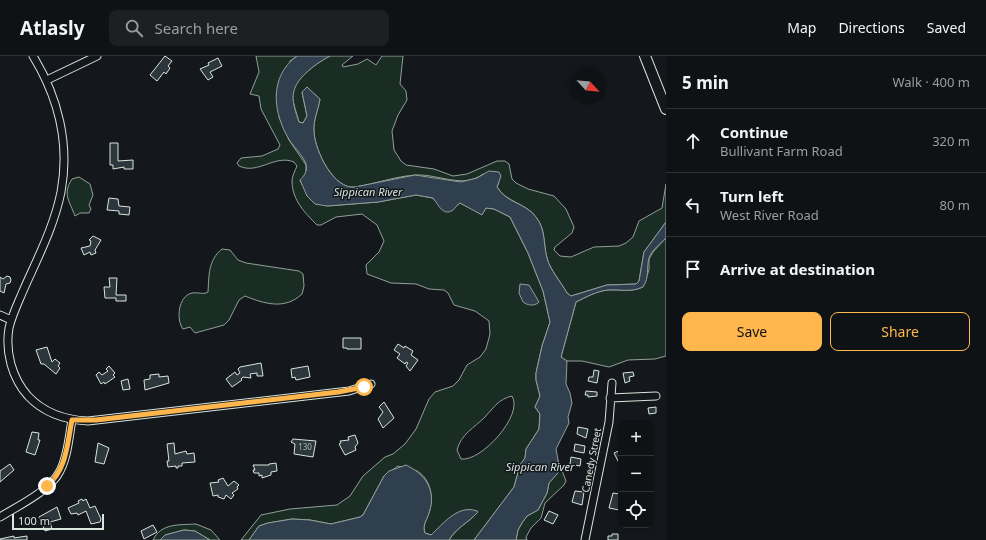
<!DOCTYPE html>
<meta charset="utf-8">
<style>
body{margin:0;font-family:"Noto Sans",sans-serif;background:#1d2022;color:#f1f3f6}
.controls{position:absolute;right:12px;bottom:12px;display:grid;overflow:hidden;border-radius:8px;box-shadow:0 2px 6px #0003}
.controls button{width:36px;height:36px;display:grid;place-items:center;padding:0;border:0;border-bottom:1px solid #2f3234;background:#0f1215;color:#f1f3f6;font:20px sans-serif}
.compass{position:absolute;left:570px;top:12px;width:36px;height:36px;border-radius:50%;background:#0f1215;box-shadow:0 2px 6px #0003;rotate:116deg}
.scale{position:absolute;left:12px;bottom:10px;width:92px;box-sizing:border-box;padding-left:4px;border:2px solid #d8e6dc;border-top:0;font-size:11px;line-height:14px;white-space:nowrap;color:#d8e6dc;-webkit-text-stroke:3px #14181c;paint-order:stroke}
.stop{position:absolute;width:12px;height:12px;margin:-9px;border:3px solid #ffb74d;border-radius:50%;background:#fff}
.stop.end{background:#ffb74d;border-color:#fff;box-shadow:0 1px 4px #0008}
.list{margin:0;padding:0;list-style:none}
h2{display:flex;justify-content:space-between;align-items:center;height:52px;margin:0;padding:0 16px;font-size:17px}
h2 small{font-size:13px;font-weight:400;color:#9b9ea0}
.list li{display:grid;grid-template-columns:26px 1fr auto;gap:12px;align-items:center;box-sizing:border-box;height:64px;padding:0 16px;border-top:1px solid #2f3234}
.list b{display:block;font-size:15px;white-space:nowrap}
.list p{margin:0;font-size:13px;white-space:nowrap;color:#9b9ea0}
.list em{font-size:13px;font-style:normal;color:#9b9ea0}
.actions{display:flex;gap:8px;padding:12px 16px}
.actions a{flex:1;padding:9px 0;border:1px solid #ffb74d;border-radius:8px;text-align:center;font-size:14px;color:#ffb74d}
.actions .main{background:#ffb74d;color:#111}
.icon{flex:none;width:22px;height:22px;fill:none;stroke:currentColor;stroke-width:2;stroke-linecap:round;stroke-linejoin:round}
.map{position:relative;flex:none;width:666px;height:484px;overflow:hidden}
header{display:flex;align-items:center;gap:24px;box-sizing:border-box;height:56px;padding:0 20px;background:#0f1215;border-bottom:1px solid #2f3234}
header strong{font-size:19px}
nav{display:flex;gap:22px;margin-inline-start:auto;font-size:14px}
.search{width:280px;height:36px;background:#1d2022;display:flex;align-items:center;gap:10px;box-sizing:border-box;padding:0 14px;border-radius:8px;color:#9b9ea0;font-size:15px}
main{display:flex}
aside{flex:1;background:#0f1215}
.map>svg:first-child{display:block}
.green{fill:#1a2d24;stroke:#939e99;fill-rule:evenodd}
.water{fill:#2f3f4d;stroke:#939e99}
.building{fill:#2c363c;stroke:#d8e6dc}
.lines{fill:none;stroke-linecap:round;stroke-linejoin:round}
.minor-casing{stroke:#d8e6dc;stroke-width:9}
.highway-casing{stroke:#d8e6dc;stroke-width:12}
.minor{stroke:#14181c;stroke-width:7}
.highway{stroke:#14181c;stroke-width:10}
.route{stroke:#ffb74d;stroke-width:5}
.labels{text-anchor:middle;stroke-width:3;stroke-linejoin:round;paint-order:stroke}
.number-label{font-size:8px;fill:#adbab4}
.street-label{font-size:10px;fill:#d8e6dc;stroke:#14181c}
.water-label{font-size:11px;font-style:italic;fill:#d8e6dc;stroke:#14181c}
</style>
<header>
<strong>Atlasly</strong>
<div class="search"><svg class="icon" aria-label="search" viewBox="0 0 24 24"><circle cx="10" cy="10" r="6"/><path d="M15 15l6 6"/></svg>Search here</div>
<nav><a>Map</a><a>Directions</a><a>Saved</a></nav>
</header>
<main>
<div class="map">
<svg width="666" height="484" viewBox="0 0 666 484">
<rect width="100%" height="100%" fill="#14181c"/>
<!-- green -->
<path class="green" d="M256 0H297L290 5 279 61 289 84 306 109V118L300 125 303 130 327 150 378 146 416 139 433 142 436 146 450 155 460 147 482 158 486 152 494 153 510 161 528 197 543 235 550 266 542 290 536 317V324L540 340 535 351 540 358 539 373 526 393 525 402 520 409 514 431 474 484H449C456 472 468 467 477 457V455L457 457 431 479 425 477C422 469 427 464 429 457 434 442 431 423 417 415 411 412 404 412 398 410L384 420 363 459 360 461 331 468 310 464 292 463 268 467 259 470 249 484H241L261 459 290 453 337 449 350 440 363 420 385 401 393 398 405 388 416 373 429 343 435 336 453 330 459 324 467 309 480 301 486 293 490 278 489 265 475 255 454 249 448 237 444 234 429 233 416 228 391 227 367 218 366 209 379 196 384 185 377 169 362 158 336 161 321 169H317C305 157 292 144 292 125 292 120 295 115 297 110L294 106C275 98 258 119 239 110L237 107 241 102 262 100 278 93 280 89 261 53 259 40 250 38 259 16ZM512 340C524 359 481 406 461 403L457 394C461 378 474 372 485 361 494 351 499 343 512 340Z
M330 0H353L342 9 343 11 358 8 367 3 376 9 382 0H403L400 28 406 35 407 44 398 59 392 75 394 94 401 105 406 109 434 113 453 120 467 118 497 105H505L509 108 512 123 516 127 528 133 554 140 566 153 574 171 572 177 555 191 554 194 560 200 571 201 594 191 619 190 626 187 633 181 639 165 662 152 666 128V166L644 196 639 225 636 228 607 229 571 240 567 237C561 226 550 214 547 202 543 187 546 174 536 161 526 147 507 147 497 131L499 126 483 118C463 133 439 118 416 119 396 120 375 128 355 131 334 134 315 95 314 76 313 64 318 55 320 43L307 32 302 36 307 60 303 67 299 66C297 57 291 44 293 35 297 21 318 6 330 0Z
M79 121 90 128 93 139 89 149 91 153 89 157H80L75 160C70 146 62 138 72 123Z
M666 182V300L655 303 628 304 609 311 582 305H567L561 301 576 246C586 241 597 235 608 234 622 233 629 237 643 231L649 214V203L653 196Z
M222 193 230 194 238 204 246 207 299 215 303 218 304 230 302 238C285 254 265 248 245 240L239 244 229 264 224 269 195 277 190 271 183 273C176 264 178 240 192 237 198 236 203 239 208 236 209 220 208 204 222 193Z
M558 404 566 425 564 429 545 447 541 462 531 472 526 481 527 484H516L518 474 522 467 527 460 538 454 547 437 549 427 557 417Z
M196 468 211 474 220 484H210L195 475 184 474 165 479 160 484H153C161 467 179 469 196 468Z"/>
<!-- water -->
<path class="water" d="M297 0H330C318 6 297 21 294 35 291 44 296 57 299 66L303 67 307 60 302 36 307 31 320 43C318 55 313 64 314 76 315 95 334 134 355 131L415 119 461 126 477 122 489 115 499 116 501 120 497 131C506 147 526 147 536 161 546 174 543 187 547 202 550 214 561 226 567 237L571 240 607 229 636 228 639 225 644 196 666 166V182C660 188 652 194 649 202 646 213 650 220 643 231 629 237 622 233 608 234 597 235 586 241 576 246L561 301 567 305 566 328 570 337 572 347 568 361 569 367 556 393 558 404V417L549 427 547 437 538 454 527 460 522 467 518 474 516 484H474L514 431 520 409 525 402 526 393 539 373 540 358 535 351 540 340 536 324V317L542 290 550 266 543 235 528 197 510 161 494 153 486 152 482 159 460 147C456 149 456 152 453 154 443 161 438 148 433 142L416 139 378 146 327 150 315 148 307 140 300 124C304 120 308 115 306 108 303 100 295 92 290 85 273 58 268 21 297 0Z
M520 228 529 229 539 246C534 251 527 249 523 246L519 237Z
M406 409C425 418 437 434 429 457 427 464 422 469 425 477L431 479C443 468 458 448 477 455L478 456C468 467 456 472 449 484H249L259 470 268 467 292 463 310 464 331 468 360 461 363 459 384 420 389 415Z
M184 474 195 475 210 484H160L165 479Z"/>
<!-- building -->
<path class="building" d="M165 0 172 5 168 10 170 12 166 18 164 16 157 25 150 19Z
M218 2 222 10 210 16 213 21 208 24 200 13 209 9 208 7Z
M110 87H118V105L133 104V113H124V111L113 113V109H110Z
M109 142 118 143 119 150 130 151 129 159 119 158V155L107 154Z
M93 180 101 184 95 194 96 197 91 199 90 196 84 199 81 192 90 190 91 185 89 184Z
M7 220 10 221 11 224 10 227 6 228 4 237 0 235V221L3 223Z
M109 222H117L116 239H126V245H116V242H105L104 231H110Z
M343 282H361V293H347V292H343Z
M398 288 404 292 405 290 413 295 411 299 418 304 410 315 406 310 408 307 406 306 405 308 397 302 400 298 394 294Z
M47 291 52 306 55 303 60 307 58 310 60 312 56 318 44 308H41L36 294Z
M261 307 263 320H257V317L250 318 251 322 243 321 241 323 242 324 232 331 226 323 235 316 237 319 240 317 238 313 240 311Z
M109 310 115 317 113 319 115 321 105 328 104 326 101 328 96 319 99 316 102 319 108 315 106 313Z
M308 310 310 321 296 324 295 321 292 322 291 313Z
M594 314 599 315 597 327 588 325 589 321H593Z
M633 316 634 320 629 321 630 325 625 327 623 317Z
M159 318V321L168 320 169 327 145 334 144 324 150 323V319Z
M128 323 130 333 123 334 121 325Z
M586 335 597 336V340L588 341V339H585Z
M384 346 394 362 383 372 378 363 383 356 379 351Z
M656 351V357L649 358 648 352Z
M578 371 588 373 586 382 577 378Z
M32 376 39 377 38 384H40L35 399 26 396Z
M355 379 358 387 355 391 356 394 345 399 339 388 341 387 340 385 349 384 348 381Z
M293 383 316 385 313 401 294 398 295 388 291 386Z
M98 387 109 392 104 408 95 406Z
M174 387 175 398 186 395 187 398 194 397 195 406 182 407V410H178V412H176V410L168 411 167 405H169L167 388Z
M575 388 585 390 584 397 574 395Z
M621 394V406L619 407 614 397Z
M571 401 581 403 580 410 570 408Z
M276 407 277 415 271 416V419L262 422V419L259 420V417H254L253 414H255L253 409H269V408Z
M10 408 14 414 0 426V415Z
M223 422 228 430 234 425 239 429 237 431 238 433 232 437 234 439 231 443 226 439 224 443 218 441V439L213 440 210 427 219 426 218 424Z
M575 435 584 436 582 449 572 446Z
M613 437 620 438 619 454 609 452Z
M82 443 83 445 86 443 90 452 95 450 101 463 100 466 91 468 86 455 78 459 77 457 71 458 68 452 79 447 78 445Z
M57 451 61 463 50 466 52 473 45 475 39 461Z
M549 455 558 459 553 468 544 464Z
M153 469 157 476 144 483 141 475Z
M612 478H618V484H608V480H612Z
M14 480V482L27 480V484H0V483Z"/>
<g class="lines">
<!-- minor casing -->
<g class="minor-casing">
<path id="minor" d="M33 0C58 41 70 88 61 136 54 171 37 203 23 235 18 247 12 259 9 272 5 296 12 322 28 340 44 357 65 364 88 365L349 335 371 328
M47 24 97 0
M0 259 11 264
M610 342 656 340
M0 461C18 450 51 434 60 415 68 400 69 380 72 364
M585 484 609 366 612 327"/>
</g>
<!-- highway casing -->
<g class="highway-casing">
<path id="highway" d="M645 0 666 53"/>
</g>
<!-- minor -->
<use href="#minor" class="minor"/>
<!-- highway -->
<use href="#highway" class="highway"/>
</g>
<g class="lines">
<!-- route -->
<path class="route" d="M47 430C67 413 67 388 72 364H96L338 336 364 331"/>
</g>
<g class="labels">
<!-- number labels -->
<g class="number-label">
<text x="305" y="394">130</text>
</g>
<!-- street labels -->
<g class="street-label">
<text transform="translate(591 404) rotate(-79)" y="4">Canedy Street</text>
</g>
<!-- water labels -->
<g class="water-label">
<text x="368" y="140">Sippican River</text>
<text x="540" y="415">Sippican River</text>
</g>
</g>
</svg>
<div class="controls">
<button>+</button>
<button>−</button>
<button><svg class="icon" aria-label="locate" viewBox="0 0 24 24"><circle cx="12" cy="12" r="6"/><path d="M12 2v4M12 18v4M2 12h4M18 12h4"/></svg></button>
</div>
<svg class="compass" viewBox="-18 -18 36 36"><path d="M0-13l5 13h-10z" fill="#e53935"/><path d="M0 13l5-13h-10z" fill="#9b9ea0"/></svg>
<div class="scale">100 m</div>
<div class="stop" style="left:364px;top:331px"></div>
<div class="stop end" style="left:47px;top:430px"></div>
</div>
<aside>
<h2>5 min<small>Walk · 400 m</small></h2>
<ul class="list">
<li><svg class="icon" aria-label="ahead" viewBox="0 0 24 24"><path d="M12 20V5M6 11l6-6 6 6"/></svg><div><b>Continue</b><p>Bullivant Farm Road</p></div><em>320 m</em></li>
<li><svg class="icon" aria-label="left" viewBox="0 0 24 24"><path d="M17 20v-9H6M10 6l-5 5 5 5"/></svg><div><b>Turn left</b><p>West River Road</p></div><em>80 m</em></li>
<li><svg class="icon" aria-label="arrive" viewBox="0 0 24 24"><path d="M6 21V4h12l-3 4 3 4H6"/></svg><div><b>Arrive at destination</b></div></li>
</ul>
<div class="actions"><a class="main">Save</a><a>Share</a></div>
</aside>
</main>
